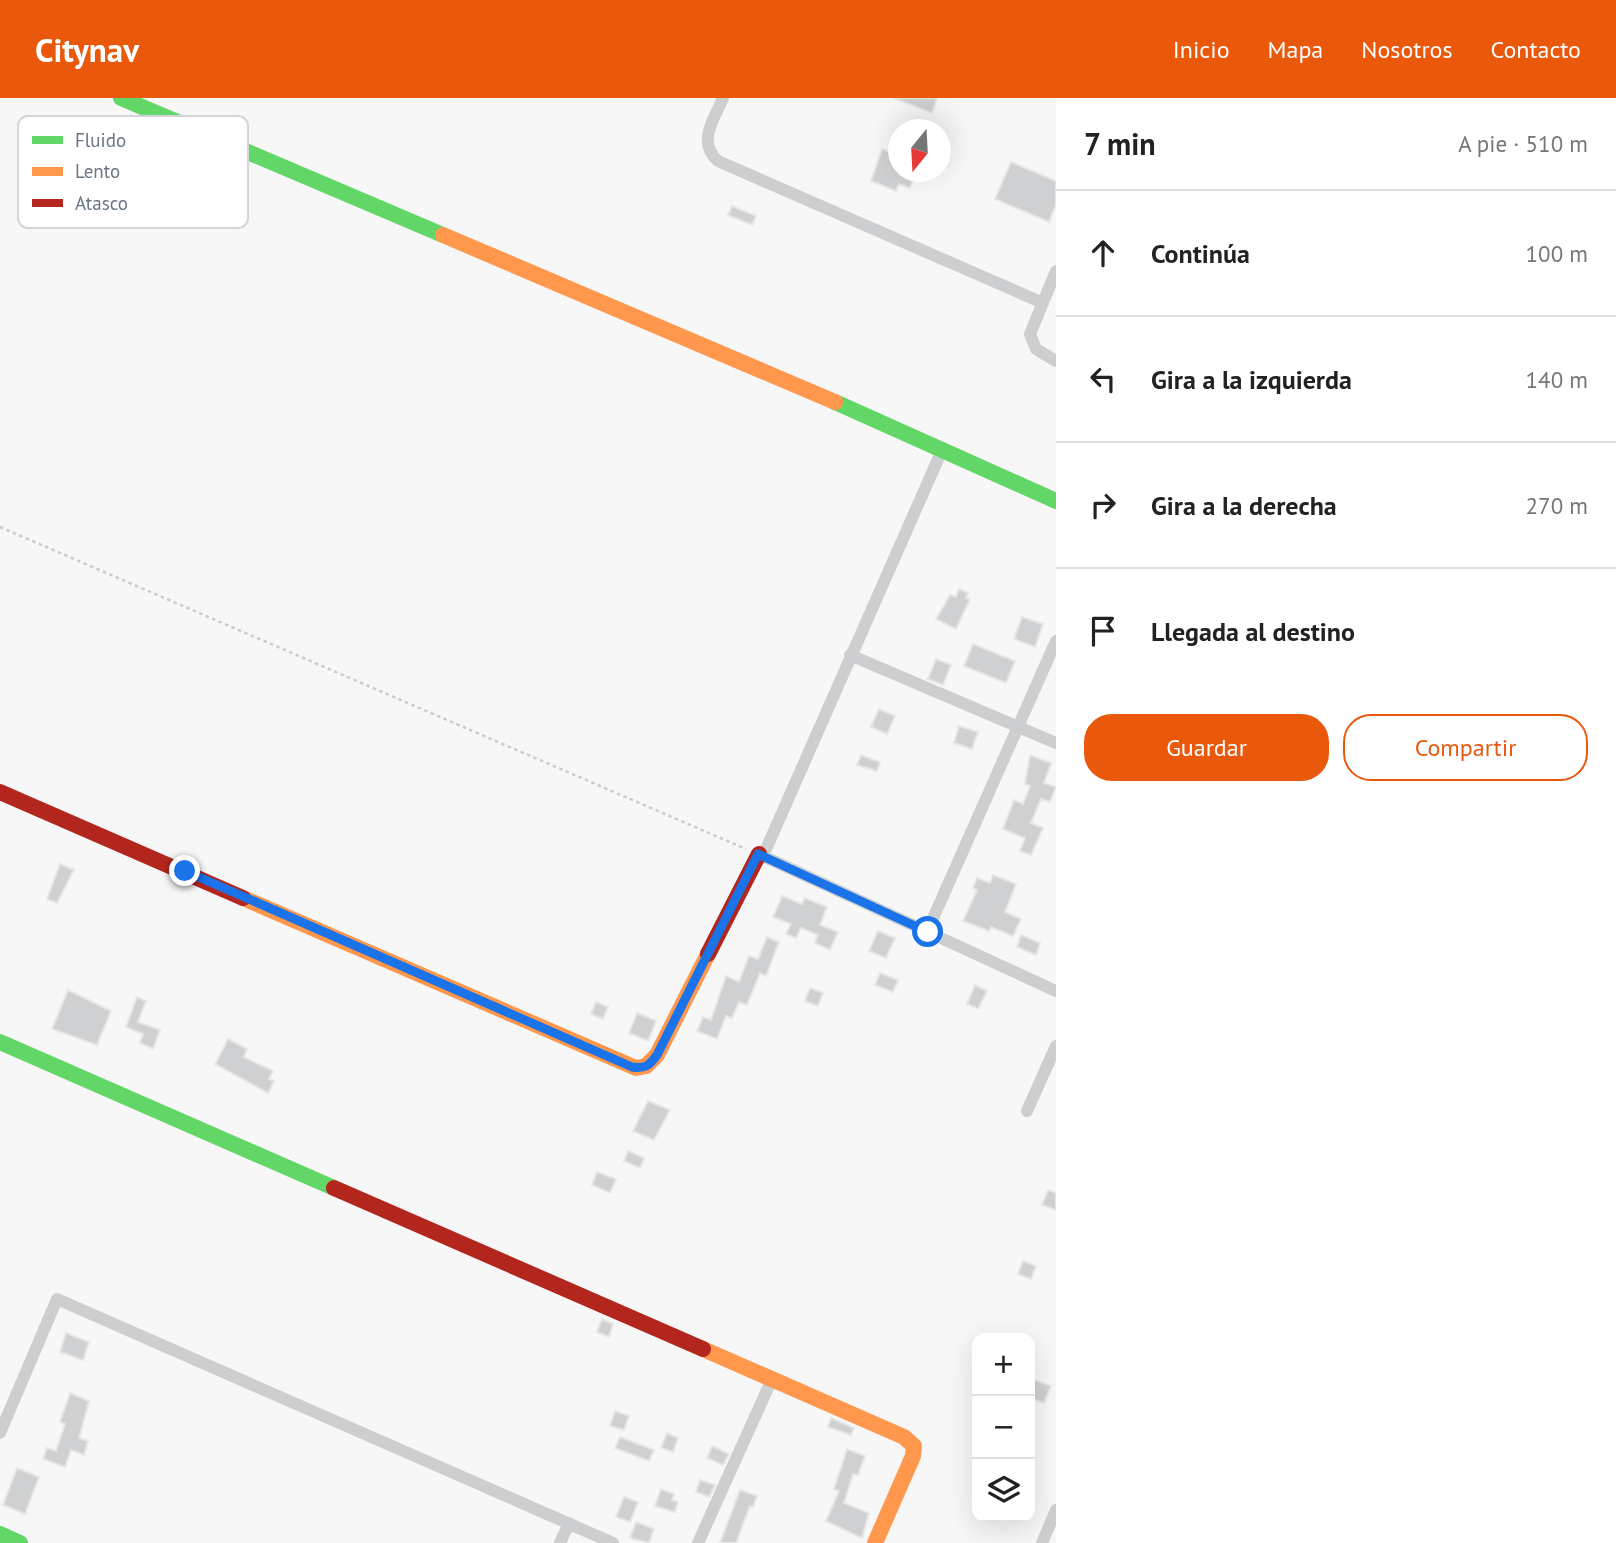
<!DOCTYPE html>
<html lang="es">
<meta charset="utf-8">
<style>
body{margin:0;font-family:"PT Sans",sans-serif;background:#f6f6f6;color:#222}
.controls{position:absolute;right:21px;bottom:21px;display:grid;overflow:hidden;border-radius:14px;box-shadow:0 7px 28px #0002}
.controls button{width:63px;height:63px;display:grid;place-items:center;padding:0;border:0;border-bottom:2px solid #e0e0e0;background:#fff;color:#222;font:35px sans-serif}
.compass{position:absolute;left:888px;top:21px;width:63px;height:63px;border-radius:50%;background:#fff;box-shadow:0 7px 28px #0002;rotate:198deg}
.stop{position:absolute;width:21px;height:21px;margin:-16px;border:5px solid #1a73e8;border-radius:50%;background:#fff}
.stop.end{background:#1a73e8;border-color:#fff;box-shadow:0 2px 7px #0008}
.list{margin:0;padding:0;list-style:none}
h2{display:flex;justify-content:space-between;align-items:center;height:91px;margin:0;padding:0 28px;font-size:30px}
h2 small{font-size:23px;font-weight:400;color:#767676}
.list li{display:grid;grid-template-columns:46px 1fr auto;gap:21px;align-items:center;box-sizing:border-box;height:126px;padding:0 28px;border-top:2px solid #e0e0e0}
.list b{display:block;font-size:26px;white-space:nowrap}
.list em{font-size:23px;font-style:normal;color:#767676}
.actions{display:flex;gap:14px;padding:21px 28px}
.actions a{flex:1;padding:16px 0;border:2px solid #ea580c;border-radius:28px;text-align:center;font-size:24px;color:#ea580c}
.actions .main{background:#ea580c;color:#fff}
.icon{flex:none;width:38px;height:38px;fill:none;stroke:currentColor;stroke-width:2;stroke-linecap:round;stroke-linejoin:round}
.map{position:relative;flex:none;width:1056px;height:1445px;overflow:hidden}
header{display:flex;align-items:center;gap:42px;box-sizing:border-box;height:98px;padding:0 35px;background:#ea580c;color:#fff}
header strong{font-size:33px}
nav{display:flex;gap:38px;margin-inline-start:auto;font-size:24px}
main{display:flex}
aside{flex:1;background:#fff}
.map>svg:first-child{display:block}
.building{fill:#ced0d1;stroke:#e6e6e6;stroke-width:2}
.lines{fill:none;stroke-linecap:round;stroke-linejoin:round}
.path{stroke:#cbcccc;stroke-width:2.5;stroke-dasharray:3.5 3.5;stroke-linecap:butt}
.street{stroke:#cdced0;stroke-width:12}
.fast{stroke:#63d668;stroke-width:16}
.slow{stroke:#ff974d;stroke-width:16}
.jam{stroke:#b3261e;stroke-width:16}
.route{stroke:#1a73e8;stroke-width:9}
.key{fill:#fff;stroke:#d2d6db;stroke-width:2}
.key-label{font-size:19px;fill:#687686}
</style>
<header>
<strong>Citynav</strong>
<nav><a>Inicio</a><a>Mapa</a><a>Nosotros</a><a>Contacto</a></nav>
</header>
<main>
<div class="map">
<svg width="1056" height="1445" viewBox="0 0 1056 1445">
<rect width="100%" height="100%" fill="#f7f7f7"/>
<!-- building -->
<path class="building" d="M893 0H937L932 15Z
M882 51 899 57V74H916L910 90 899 86 896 93 871 83Z
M1011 64 1056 83V107L1049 124 995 101Z
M732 108 756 118 752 127 728 117Z
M959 491 968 495 966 500 970 501 956 531 936 521 950 497 956 499Z
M1022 519 1043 526 1035 549 1014 541Z
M973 546 1015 563 1006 585 964 568Z
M936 561 951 567 943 587 928 581Z
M879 611 895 618 887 636 871 629Z
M959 628 978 634 972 651 954 645Z
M861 657 880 664 877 673 857 667Z
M1030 657 1051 665 1044 685 1056 689 1050 704 1041 701 1031 725 1043 730 1031 757 1020 753 1025 740 1003 731 1014 702 1023 706 1030 688 1025 686Z
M60 766 74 772 57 805 47 801Z
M993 777 1016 786 1005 814 1021 821 1013 838 991 829 989 833 963 823 977 792 973 790 977 780 990 785Z
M782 798 802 806 805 800 827 809 820 827 838 834 830 852 815 845 818 837 801 830 796 840 786 836 791 826 773 819Z
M878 833 895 840 886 860 869 853Z
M1021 837 1040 845 1036 857 1017 849Z
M767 839 779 844 766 878 760 875 747 907 739 904 732 920 726 918 717 941 697 933 703 919 711 922 726 878 739 884 749 858 758 861Z
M880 875 898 882 893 894 875 887Z
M975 887 987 893 978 911 967 906Z
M810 890 823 895 818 908 805 903Z
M68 892 111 913 97 947 52 931Z
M137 899 146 903 138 924 160 932 153 951 140 945 143 936 126 929Z
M596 904 608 909 603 921 591 916Z
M637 915 656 923 648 943 629 935Z
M228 941 247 951 244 959 273 973 269 981 274 983 268 995 215 966Z
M648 1003 670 1012 654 1042 633 1033Z
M628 1053 644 1060 640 1070 624 1063Z
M597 1074 616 1081 610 1095 592 1087Z
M1048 1092 1056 1095V1112L1042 1107Z
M1023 1163 1036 1168 1031 1181 1018 1176Z
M602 1221 613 1226 609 1239 597 1234Z
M66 1235 89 1244 83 1262 60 1254Z
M1032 1281 1051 1288 1044 1305 1030 1300Z
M70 1295 89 1303 79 1340 88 1343 84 1357 71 1352 65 1369 43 1361 47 1350 56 1353 65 1326 60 1324Z
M615 1313 629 1318 624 1332 610 1328Z
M831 1320 854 1330 851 1337 828 1329Z
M667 1335 678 1340 673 1354 661 1350Z
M620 1339 654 1352 649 1363 615 1350Z
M712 1348 729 1356 723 1367 707 1360Z
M847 1351 865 1358 858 1377 853 1376 844 1405 869 1415 862 1440 826 1423 839 1393 834 1391Z
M17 1370 39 1379 25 1416 3 1407Z
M700 1382 715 1387 709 1399 696 1394Z
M661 1391 674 1396 672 1402 678 1404 675 1414 655 1408Z
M740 1392 757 1398 753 1409 750 1408 736 1445H720Z
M624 1399 638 1404 630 1424 616 1419Z
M636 1424 654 1431 649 1445 630 1440Z"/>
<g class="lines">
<!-- path -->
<path class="path" d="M0 429 746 751"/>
<!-- street -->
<path class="street" d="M723 0C713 23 697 44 718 63L1043 205
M1056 173 1030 236 1036 251 1056 263
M943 350 763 758 1056 893
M850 557 1056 645
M927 834 1056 543
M1027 1013 1056 948
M0 1335 57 1201 613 1445
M560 1445 569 1425
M698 1445 772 1281
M1042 1445 1056 1412"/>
<!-- fast -->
<path class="fast" d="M121 0 443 137
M835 304 1056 403
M0 944 334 1090
M0 1436 20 1445"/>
<!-- slow -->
<path class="slow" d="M443 137 835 304
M243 800 636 970 646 968 657 957 708 856
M703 1251 904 1339 914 1348 913 1358 875 1445"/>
<!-- jam -->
<path class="jam" d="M0 694 243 800
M708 856 759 756
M334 1090 703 1251"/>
</g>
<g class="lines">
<!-- route -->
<path class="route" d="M185 773 632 969C645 971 649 968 657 957L758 756 928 834"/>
</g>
<!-- legend -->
<rect x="18" y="18" width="230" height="112" rx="10" class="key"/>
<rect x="32" y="38" width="31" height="8" fill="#63d668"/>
<rect x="32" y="69" width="31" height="9" fill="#ff974d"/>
<rect x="32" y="101" width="31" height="8" fill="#b3261e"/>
<g class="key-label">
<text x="75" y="49">Fluido</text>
<text x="75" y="80">Lento</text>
<text x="75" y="112">Atasco</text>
</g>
</svg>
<div class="controls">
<button>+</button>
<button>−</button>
<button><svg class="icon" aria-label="layers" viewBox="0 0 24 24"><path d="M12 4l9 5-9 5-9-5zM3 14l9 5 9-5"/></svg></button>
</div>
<svg class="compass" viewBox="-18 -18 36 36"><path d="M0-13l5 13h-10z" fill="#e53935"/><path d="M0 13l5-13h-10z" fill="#767676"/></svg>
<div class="stop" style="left:928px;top:834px"></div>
<div class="stop end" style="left:185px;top:773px"></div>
</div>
<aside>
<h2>7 min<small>A pie · 510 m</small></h2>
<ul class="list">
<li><svg class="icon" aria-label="ahead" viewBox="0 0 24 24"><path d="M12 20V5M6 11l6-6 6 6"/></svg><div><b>Continúa</b></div><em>100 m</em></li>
<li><svg class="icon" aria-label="left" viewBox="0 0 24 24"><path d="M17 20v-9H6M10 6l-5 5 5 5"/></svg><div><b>Gira a la izquierda</b></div><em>140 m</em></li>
<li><svg class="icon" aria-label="right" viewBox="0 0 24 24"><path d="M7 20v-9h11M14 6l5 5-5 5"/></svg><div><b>Gira a la derecha</b></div><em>270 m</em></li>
<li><svg class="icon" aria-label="arrive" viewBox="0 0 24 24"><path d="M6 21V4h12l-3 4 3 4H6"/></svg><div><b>Llegada al destino</b></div></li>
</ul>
<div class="actions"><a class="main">Guardar</a><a>Compartir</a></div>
</aside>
</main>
